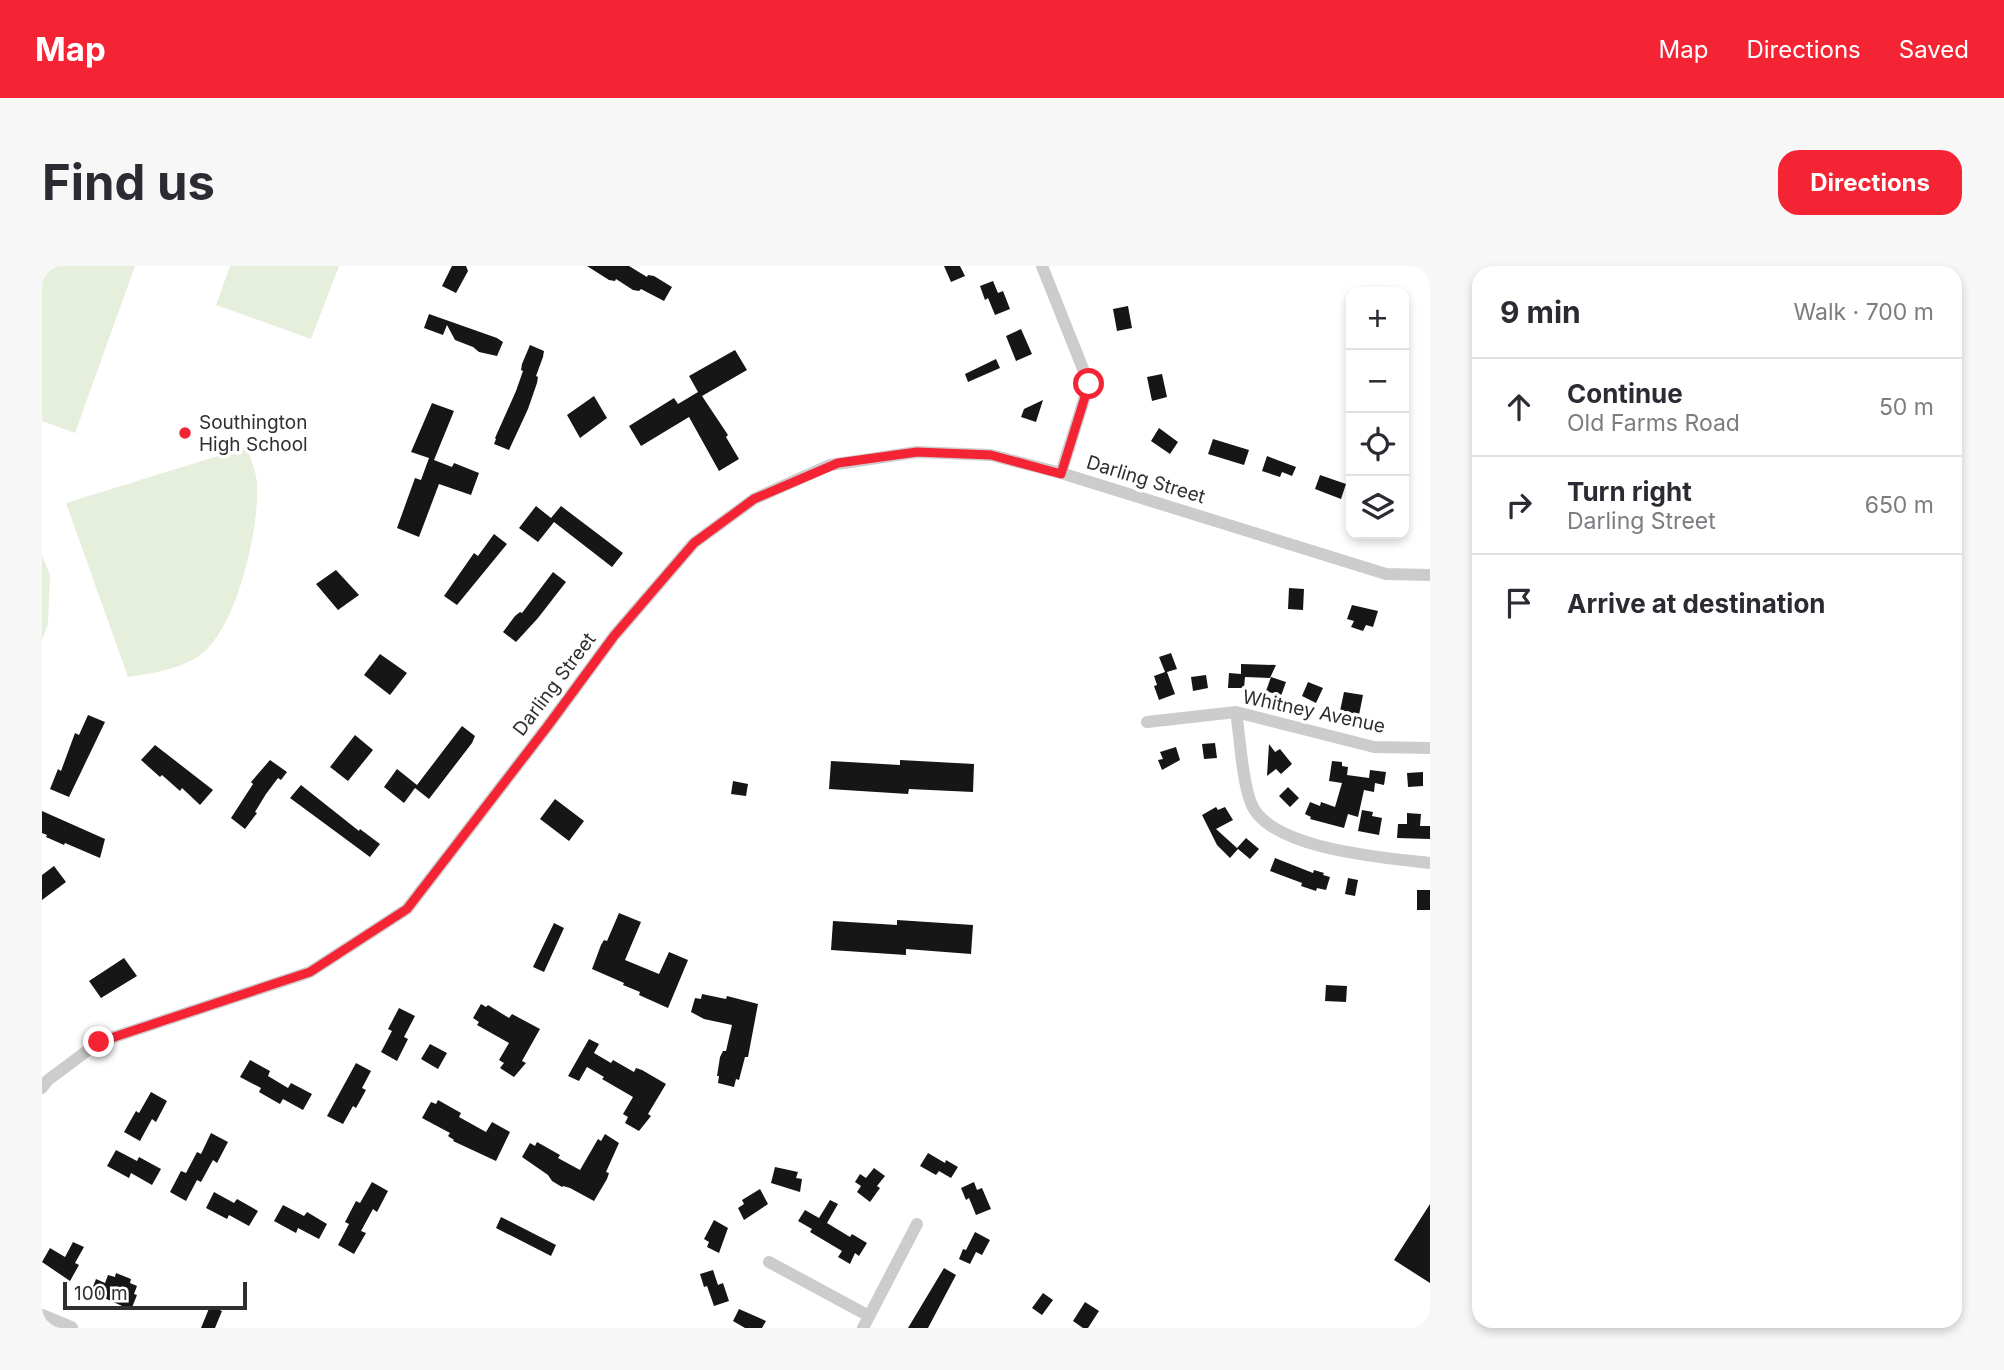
<!DOCTYPE html>
<meta charset="utf-8">
<style>
body{margin:0;font-family:Inter,sans-serif;background:#f7f7f7;color:#2b2b33}
.controls{position:absolute;right:21px;top:21px;display:grid;overflow:hidden;border-radius:14px;box-shadow:0 4px 10px #0003}
.controls button{width:63px;height:63px;display:grid;place-items:center;padding:0;border:0;border-bottom:2px solid #e1e1e2;background:#fff;color:#2b2b33;font:35px sans-serif}
.scale{position:absolute;left:21px;bottom:18px;width:184px;box-sizing:border-box;padding-left:7px;border:4px solid #2f2f2f;border-top:0;font-size:19px;line-height:24px;white-space:nowrap;color:#2f2f2f;-webkit-text-stroke:5px #fff;paint-order:stroke}
.stop{position:absolute;width:21px;height:21px;margin:-16px;border:5px solid #f42434;border-radius:50%;background:#fff}
.stop.end{background:#f42434;border-color:#fff;box-shadow:0 2px 7px #0008}
.list{margin:0;padding:0;list-style:none}
h2{display:flex;justify-content:space-between;align-items:center;height:91px;margin:0;padding:0 28px;font-size:30px}
h2 small{font-size:23px;font-weight:400;color:#7c7c81}
.list li{display:grid;grid-template-columns:46px 1fr auto;gap:21px;align-items:center;box-sizing:border-box;height:98px;padding:0 28px;border-top:2px solid #e1e1e2}
.list b{display:block;font-size:26px;white-space:nowrap}
.list p{margin:0;font-size:23px;white-space:nowrap;color:#7c7c81}
.list em{font-size:23px;font-style:normal;color:#7c7c81}
.icon{flex:none;width:38px;height:38px;fill:none;stroke:currentColor;stroke-width:2;stroke-linecap:round;stroke-linejoin:round}
.map{position:relative;flex:none;width:1388px;height:1062px;overflow:hidden;border-radius:21px}
header{display:flex;align-items:center;gap:42px;box-sizing:border-box;height:98px;padding:0 35px;background:#f42434;color:#fff}
header strong{font-size:33px}
nav{display:flex;gap:38px;margin-inline-start:auto;font-size:24px}
.intro{display:flex;align-items:center;justify-content:space-between;box-sizing:border-box;height:168px;padding:0 42px}
h1{margin:0;font-size:49px}
.button{padding:18px 32px;border-radius:21px;background:#f42434;color:#fff;font-size:24px;font-weight:700}
main{display:flex;gap:42px;padding:0 42px}
aside{flex:1;background:#fff;border-radius:21px;box-shadow:0 4px 10px #0003}
.map>svg:first-child{display:block}
.green{fill:#e6eedc}
.building{fill:#161616}
.lines{fill:none;stroke-linecap:round;stroke-linejoin:round}
.minor{stroke:#ccc;stroke-width:12}
.tertiary{stroke:#ccc;stroke-width:14}
.route{stroke:#f42434;stroke-width:9}
.poi-dot{fill:#f42434;stroke:#fff;stroke-width:2.5}
.labels{text-anchor:middle;stroke-width:7;stroke-linejoin:round;paint-order:stroke}
.poi-label{font-size:19px;fill:#2f2f2f;stroke:#fff;text-anchor:start}
.street-label{font-size:19px;fill:#2f2f2f;stroke:#fff}
</style>
<header>
<strong>Map</strong>
<nav><a>Map</a><a>Directions</a><a>Saved</a></nav>
</header>
<div class="intro"><h1>Find us</h1><a class="button">Directions</a></div>
<main>
<div class="map">
<svg width="1388" height="1062" viewBox="0 0 1388 1062">
<rect width="100%" height="100%" fill="#fff"/>
<!-- green -->
<path class="green" d="M0 0H93L33 167 0 155Z
M188 0H297L269 73 174 39Z
M205 181C208 192 214 205 215 217 218 261 195 364 157 390 135 404 111 407 86 411L24 237Z
M0 289 8 309 6 358 0 374Z"/>
<!-- building -->
<path class="building" d="M410 0H424L426 5 414 27 400 20Z
M545 0H587L605 11 606 9 612 10 630 21 622 35 599 23 597 25 591 24 574 13 573 15 567 14Z
M902 0H918L923 10 909 16Z
M951 15 956 27 961 25 968 43 953 49 946 32 943 34 938 20Z
M1086 40 1090 62 1075 65 1071 43Z
M387 48 455 72 461 76 455 90 437 86 431 81 413 74 405 59 401 69 382 62Z
M979 63 990 88 974 95 964 70Z
M488 79 502 85 501 91 494 110 496 111 495 117 486 143 467 184 452 178 454 173 453 172 474 125 481 105 479 104 480 98Z
M693 84 705 104 660 130 686 169 684 171 697 193 677 205 647 151 599 180 587 160 632 132 636 138 656 126 647 110Z
M954 93 958 102 926 116 923 108Z
M1120 108 1125 131 1110 135 1105 111Z
M552 130 565 152 538 172 525 149Z
M1001 134 994 156 979 151 982 143Z
M390 137 412 145 392 194 410 201 412 197 437 207 429 229 397 218 377 271 355 262 373 212 379 214 387 192 369 186Z
M1117 162 1136 176 1128 188 1109 175Z
M1171 173 1207 184 1202 199 1166 188Z
M1225 190 1254 201 1250 210 1240 206 1238 211 1220 205Z
M1278 209 1304 218 1299 233 1273 223Z
M494 240 509 252 519 240 581 287 570 301 512 256 496 276 477 262Z
M452 268 465 278 415 339 402 330 432 287 436 290Z
M294 304 317 329 296 344 274 318Z
M511 306 524 316 496 352 474 376 461 366 473 350 478 346 480 347Z
M1247 322 1262 323 1261 344 1246 343Z
M1310 339 1336 345 1331 361 1324 359 1321 365 1309 361 1312 355 1305 353Z
M1129 387 1135 403 1125 406 1133 428 1117 434 1112 420 1115 419 1112 410 1123 406 1117 391Z
M338 388 365 407 348 429 322 409Z
M1199 398 1234 399 1228 412 1203 411 1202 422H1186L1187 407 1199 408Z
M1164 409 1166 422 1151 425 1149 411Z
M1229 411 1244 416 1239 430 1224 425Z
M1266 416 1281 422 1274 437 1260 430Z
M1302 426 1321 429 1317 449 1298 445Z
M46 449 63 456 27 531 8 523 16 503 19 505 33 467 37 469Z
M420 460 433 470 430 477 387 533 373 522 362 537 342 521 355 503 375 519Z
M313 469 331 484 306 515 288 501Z
M1173 477 1175 492 1162 493 1160 478Z
M1227 478 1233 486 1238 483 1250 498 1239 508 1234 503 1225 510Z
M113 479 171 524 158 539 140 522 138 525 120 509 118 511 99 494Z
M1134 481 1138 494 1120 504 1116 494 1121 493 1118 486Z
M228 494 245 506 239 514 236 512 224 528 213 546 215 547 203 563 189 552 211 518 209 516Z
M858 494 932 498 931 526 867 523 866 528 787 523 789 495 858 499Z
M1290 495 1300 496V500L1306 501 1305 509 1327 512 1328 504 1344 506 1342 519 1333 517 1332 526 1322 524 1316 551 1306 548 1302 562 1268 553 1269 551 1263 548 1268 536 1278 540 1279 536 1293 541 1300 517 1287 515Z
M1381 506V520L1366 521 1365 507Z
M691 515 706 518 704 530 689 528Z
M259 519 317 565 318 563 338 578 328 591 248 532Z
M1246 521 1257 532 1248 541 1237 530Z
M513 533 542 555 527 575 498 553Z
M1174 541 1176 544 1183 541 1191 554 1174 563 1195 582 1204 572 1217 583 1208 593 1196 583 1188 592 1175 579 1160 549Z
M1320 544 1331 546 1330 550 1340 552 1337 569 1316 565Z
M0 545 63 573 58 592 23 577 22 579 4 571 5 569 0 567Z
M1365 547 1379 548 1378 560H1388V573L1355 572 1356 558H1365Z
M1233 592 1271 607 1272 604 1282 607 1281 609 1288 611 1284 624 1275 622 1274 625 1259 620 1260 617 1228 605Z
M12 600 24 616 0 634V609Z
M1306 612 1316 614 1313 630 1303 628Z
M1375 624H1388V644H1375Z
M577 647 599 656 583 694 617 708 627 686 646 694 626 742 597 729 598 726 581 719 582 717 550 703 559 679 562 674 565 675Z
M855 654 931 659 929 688 864 683V689L789 684 791 655 855 659Z
M512 657 522 662 502 706 491 701Z
M82 692 95 710 59 732 47 715Z
M1284 719 1305 720 1304 736 1283 735Z
M660 728 684 733 685 730 716 738 706 791H703L697 814 694 813 692 821 676 817 677 810H675L678 791 681 785H684L690 759 662 753 649 746 653 732 659 733Z
M439 738 444 741 446 739 467 752 470 748 498 763 480 795 484 797 472 811 458 802 462 797 457 794 467 777 435 759 437 756 431 752Z
M357 742 373 750 362 771 366 773 355 795 339 786 350 765 346 763Z
M547 773 557 778 552 787 569 797 571 794 592 806 594 802 600 804 624 818 606 848 609 850 597 865 583 857 586 851 581 848 591 831 560 813 562 811 545 801 537 815 526 810Z
M388 778 405 787 396 803 379 793Z
M208 794 228 805 226 810 246 822 249 817 270 828 261 844 241 833 238 838 217 826 219 822 198 811Z
M314 797 329 805 320 822 324 824 314 842 311 840 301 858 285 850Z
M109 826 125 835 114 856 110 853 98 875 82 866 94 845 97 847Z
M396 834 419 847 417 851 444 866 450 856 468 866 454 895 411 875 412 874 406 870 408 867 380 852 389 836 394 838Z
M169 867 186 876 175 897 171 894 159 916 155 914 144 935 128 926 139 905 144 907 155 886 159 888Z
M563 868 577 877 564 906 567 907 565 913 552 935 528 922 521 920 520 921 510 915 506 909 480 891 488 877 493 880 495 876 518 889 516 892 538 904 556 873 559 875Z
M74 884 95 895 97 891 119 903 110 919 89 907 87 912 65 900Z
M886 887 903 897 904 894 916 901 909 912 897 905 894 909 878 900Z
M733 901 756 906 754 912 760 913 758 926 729 917Z
M832 902 843 910 835 920 838 922 828 936 815 926 819 920 813 916 818 908 824 912Z
M330 916 346 925 335 946 331 943 319 965 324 967 312 988 296 979 307 958 303 956 314 935 318 937Z
M932 916 935 924 940 922 949 943 934 949 927 932 924 934 919 922Z
M718 923 726 938 702 954 696 942 702 938 700 934Z
M172 926 192 937 195 933 216 945 207 960 187 949 185 953 164 942Z
M788 934 796 938 785 957 808 971 810 968 825 977 817 990 813 987 808 998 796 991 800 985 768 966 770 963 756 955 763 944 777 952Z
M1388 938V1017L1352 994Z
M241 939 262 950 265 946 285 958 277 973 256 962 254 967 232 955Z
M459 951 514 979 509 990 454 962Z
M672 954 686 962 677 987 665 981 667 976 662 973Z
M933 966 948 974 940 989 934 986 928 998 917 993 921 983 924 984Z
M31 976 42 981 33 997 37 999 28 1015 0 996 8 982 23 991Z
M902 1002 914 1009 886 1062H866Z
M671 1004 676 1019 681 1017 687 1035 672 1040 665 1020 662 1021 658 1008Z
M74 1007 89 1013 88 1017 95 1020 92 1028 95 1029 89 1044 49 1026 54 1013 63 1017 66 1009 73 1011Z
M1001 1027 1011 1034 1000 1049 990 1042Z
M1043 1036 1057 1045 1046 1062H1041L1031 1055Z
M168 1040 180 1045 173 1062H159Z
M697 1043 724 1055 720 1062H703L691 1055Z"/>
<g class="lines">
<!-- minor -->
<path class="minor" d="M1000 0 1047 118 1019 207
M1194 446C1198 471 1200 515 1209 537 1227 584 1345 592 1388 597
M1105 456 1194 446 1332 481 1388 482
M0 822 6 814 57 776 268 706 365 643 505 461 572 370 652 277 712 233 788 199 875 186 949 189 1019 207 1344 308 1388 309
M727 996 827 1050
M821 1062 875 958"/>
<!-- tertiary -->
<path class="tertiary" d="M0 1050 29 1062"/>
</g>
<g class="lines">
<!-- route -->
<path class="route" d="M57 776 268 706 365 643 505 461 572 370 652 277 712 233 796 197 875 186 949 189 1019 208 1047 118"/>
</g>
<!-- markers -->
<circle class="poi-dot" cx="143" cy="167" r="7"/>
<g class="labels">
<!-- poi labels -->
<g class="poi-label">
<text x="157" y="163">Southington<tspan x="157" dy="22">High School</tspan></text>
</g>
<!-- street labels -->
<g class="street-label">
<text transform="translate(1104 213) rotate(17)" y="7">Darling Street</text>
<text transform="translate(512 418) rotate(-53)" y="7">Darling Street</text>
<text transform="translate(1272 445) rotate(12)" y="7">Whitney Avenue</text>
</g>
</g>
</svg>
<div class="controls">
<button>+</button>
<button>−</button>
<button><svg class="icon" aria-label="locate" viewBox="0 0 24 24"><circle cx="12" cy="12" r="6"/><path d="M12 2v4M12 18v4M2 12h4M18 12h4"/></svg></button>
<button><svg class="icon" aria-label="layers" viewBox="0 0 24 24"><path d="M12 4l9 5-9 5-9-5zM3 14l9 5 9-5"/></svg></button>
</div>
<div class="scale">100 m</div>
<div class="stop" style="left:1047px;top:118px"></div>
<div class="stop end" style="left:57px;top:776px"></div>
</div>
<aside>
<h2>9 min<small>Walk · 700 m</small></h2>
<ul class="list">
<li><svg class="icon" aria-label="ahead" viewBox="0 0 24 24"><path d="M12 20V5M6 11l6-6 6 6"/></svg><div><b>Continue</b><p>Old Farms Road</p></div><em>50 m</em></li>
<li><svg class="icon" aria-label="right" viewBox="0 0 24 24"><path d="M7 20v-9h11M14 6l5 5-5 5"/></svg><div><b>Turn right</b><p>Darling Street</p></div><em>650 m</em></li>
<li><svg class="icon" aria-label="arrive" viewBox="0 0 24 24"><path d="M6 21V4h12l-3 4 3 4H6"/></svg><div><b>Arrive at destination</b></div></li>
</ul>
</aside>
</main>
